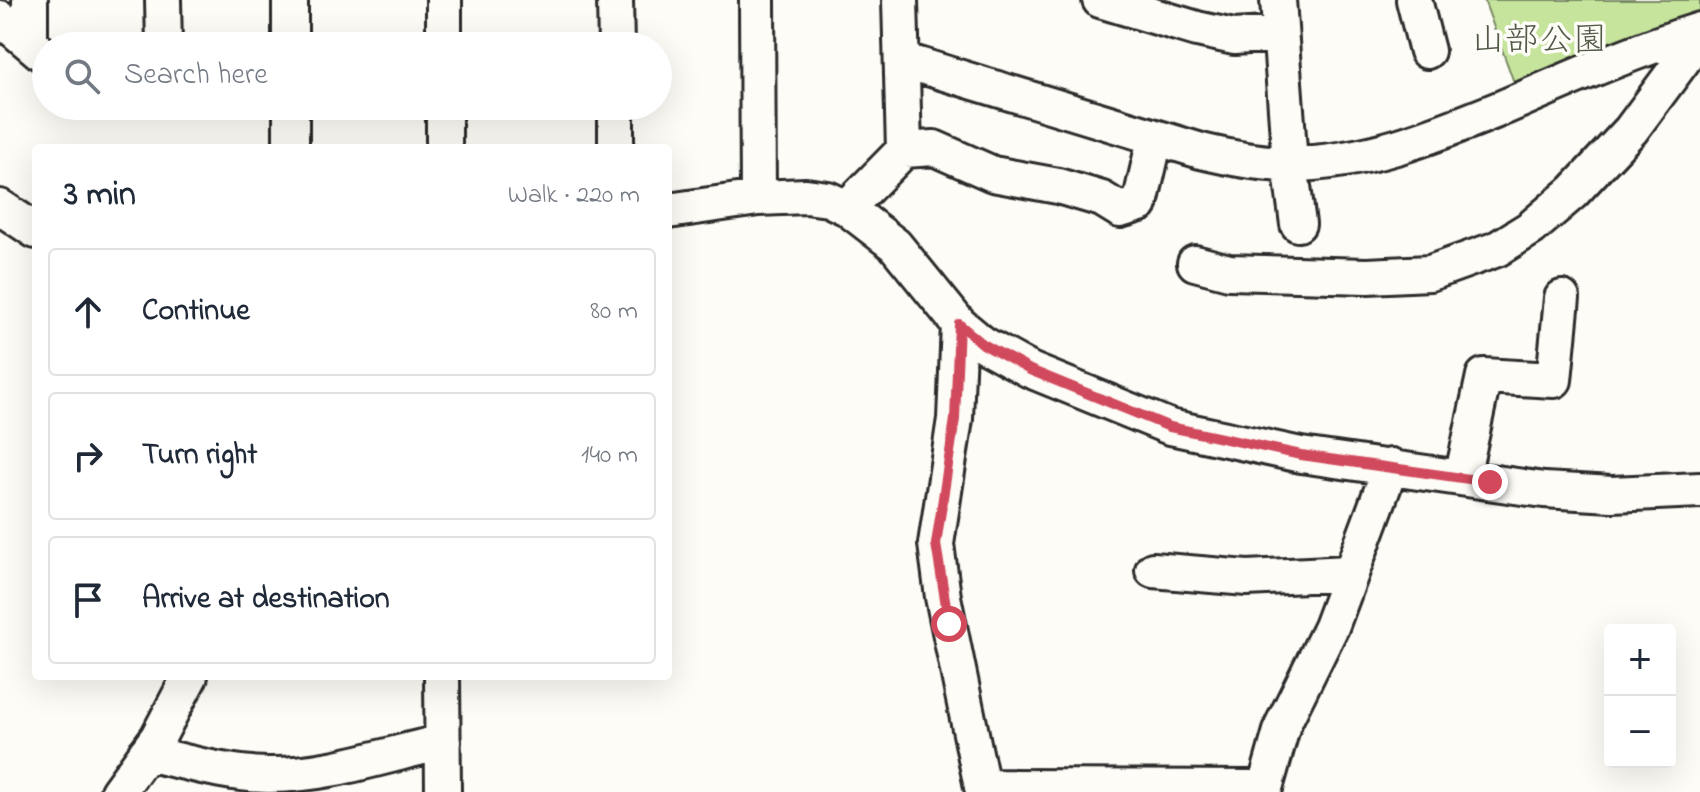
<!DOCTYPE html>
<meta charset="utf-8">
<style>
body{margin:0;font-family:"Indie Flower","Klee One",sans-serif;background:#f2f2f3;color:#1f2937}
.controls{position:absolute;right:24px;bottom:24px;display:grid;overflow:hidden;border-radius:8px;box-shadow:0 8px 32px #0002}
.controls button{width:72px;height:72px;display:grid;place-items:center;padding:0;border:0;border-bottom:2px solid #e0e1e3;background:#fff;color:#1f2937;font:40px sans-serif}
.stop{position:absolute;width:24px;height:24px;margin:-18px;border:6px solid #d1495b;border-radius:50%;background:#fff}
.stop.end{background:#d1495b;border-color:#fff;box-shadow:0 2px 8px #0008}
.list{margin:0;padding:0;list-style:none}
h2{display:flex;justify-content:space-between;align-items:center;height:104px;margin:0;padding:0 32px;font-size:34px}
h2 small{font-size:26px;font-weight:400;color:#747a83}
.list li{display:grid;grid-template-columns:52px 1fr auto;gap:24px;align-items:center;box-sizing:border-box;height:128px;margin:0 16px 16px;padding:0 16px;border:2px solid #e0e1e3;border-radius:8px}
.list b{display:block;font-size:30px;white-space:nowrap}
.list em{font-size:26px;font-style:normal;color:#747a83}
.icon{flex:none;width:44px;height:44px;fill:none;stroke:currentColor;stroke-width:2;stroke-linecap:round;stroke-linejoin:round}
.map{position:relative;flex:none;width:1700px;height:792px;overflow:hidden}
.search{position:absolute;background:#fff;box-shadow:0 8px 32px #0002;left:32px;top:32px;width:640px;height:88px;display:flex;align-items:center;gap:20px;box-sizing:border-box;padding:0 28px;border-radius:44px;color:#747a83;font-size:30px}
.panel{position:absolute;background:#fff;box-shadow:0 8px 32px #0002;left:32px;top:144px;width:640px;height:536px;border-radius:8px}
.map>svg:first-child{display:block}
.green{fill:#c6e49c;stroke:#788864;stroke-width:2}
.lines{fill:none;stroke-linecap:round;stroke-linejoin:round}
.minor-casing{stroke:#2b2b2b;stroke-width:40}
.minor{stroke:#fdfcf7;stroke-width:34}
.route{stroke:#d1495b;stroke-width:10}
.labels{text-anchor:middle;stroke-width:7;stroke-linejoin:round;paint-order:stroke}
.park-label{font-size:34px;fill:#525947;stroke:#fdfcf7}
</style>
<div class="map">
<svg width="1700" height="792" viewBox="0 0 1700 792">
<rect width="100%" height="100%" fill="#fdfcf7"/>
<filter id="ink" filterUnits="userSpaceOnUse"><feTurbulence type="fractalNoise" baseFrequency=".0125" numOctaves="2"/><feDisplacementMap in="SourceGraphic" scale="16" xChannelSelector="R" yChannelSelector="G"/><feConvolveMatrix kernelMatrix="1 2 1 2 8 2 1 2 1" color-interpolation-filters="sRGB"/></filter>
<g filter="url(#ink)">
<!-- green -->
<path class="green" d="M1484 0H1700V14L1516 88Z"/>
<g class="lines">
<!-- minor casing -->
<g class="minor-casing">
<path id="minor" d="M163 0 164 46
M290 0V46
M444 0V46
M615 0 616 46
M757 0 758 198
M900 0 904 150
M1100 0 1197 29 1234 37 1280 34
M1278 0 1290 164 1298 224
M1414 0 1427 51
M0 18 46 57
M30 43V0
M902 60 1201 151C1230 158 1261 164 1291 164 1367 163 1433 136 1502 108 1567 80 1632 51 1700 30
M291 106V148
M444 106V148
M616 106V148
M0 207 36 231
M847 208 904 150 934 148 993 174 1058 186 1102 199 1120 210 1140 204 1155 139
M668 211 758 198 806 196 828 199 847 208 895 245 959 324 983 344 1030 370 1170 427 1301 455 1544 490 1612 494 1700 490
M1195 263 1229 272 1367 276 1430 273 1497 249 1531 228 1573 192 1631 130 1700 37
M959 324 955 419 936 544 943 597 982 787 1265 788 1283 724 1331 627 1391 466
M1462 478 1484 376 1554 380 1562 298
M1153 570 1247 578 1350 573
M442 676 443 792
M146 753C186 762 227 774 267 775 326 776 386 755 443 742
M118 792 158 737 190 676"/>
</g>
<!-- minor -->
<use href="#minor" class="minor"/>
</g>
</g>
<g class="lines" filter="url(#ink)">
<!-- route -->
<path class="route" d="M949 624 936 544 955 419 959 324 983 344 1030 370 1170 427 1301 455 1490 482"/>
</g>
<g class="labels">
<!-- park labels -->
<g class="park-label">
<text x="1539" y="50">山部公園</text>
</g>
</g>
</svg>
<div class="controls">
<button>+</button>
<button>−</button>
</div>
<div class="stop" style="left:949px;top:624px"></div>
<div class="stop end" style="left:1490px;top:482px"></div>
<div class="search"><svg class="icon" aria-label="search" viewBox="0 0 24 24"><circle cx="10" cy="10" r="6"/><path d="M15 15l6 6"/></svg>Search here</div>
<section class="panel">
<h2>3 min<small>Walk · 220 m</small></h2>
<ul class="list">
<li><svg class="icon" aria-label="ahead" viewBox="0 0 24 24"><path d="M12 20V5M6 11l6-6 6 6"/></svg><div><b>Continue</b></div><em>80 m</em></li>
<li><svg class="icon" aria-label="right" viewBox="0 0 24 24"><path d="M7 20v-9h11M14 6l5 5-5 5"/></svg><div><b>Turn right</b></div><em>140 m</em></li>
<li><svg class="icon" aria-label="arrive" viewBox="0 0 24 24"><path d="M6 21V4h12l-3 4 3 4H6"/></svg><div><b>Arrive at destination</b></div></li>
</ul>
</section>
</div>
